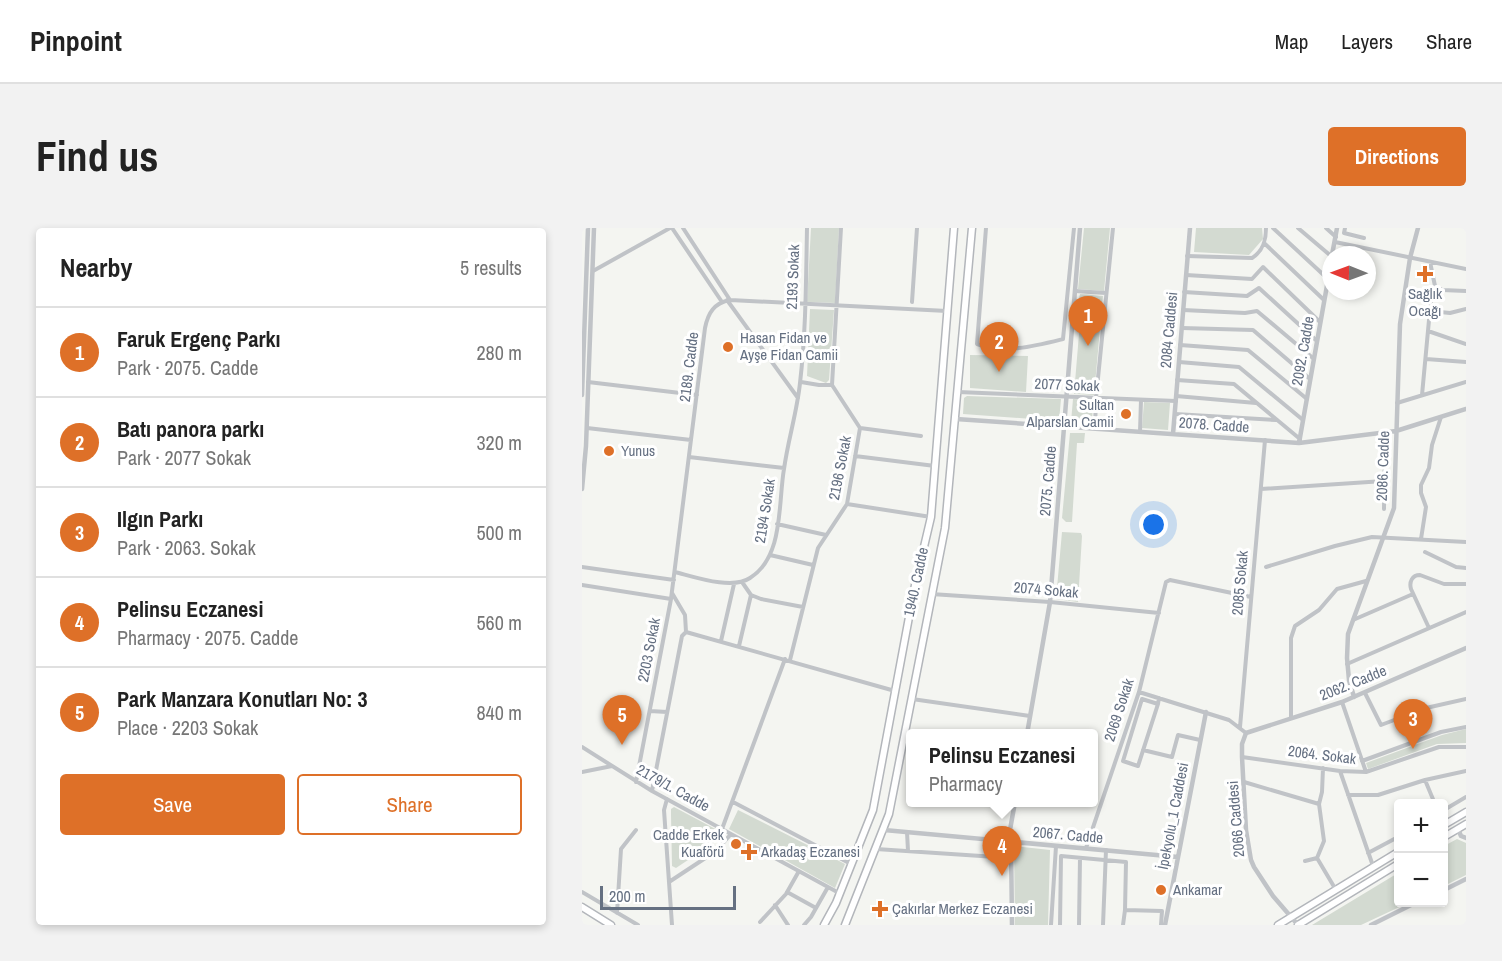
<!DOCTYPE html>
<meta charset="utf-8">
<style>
body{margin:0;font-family:"Archivo Narrow",sans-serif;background:#f2f2f2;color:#222}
.controls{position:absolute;right:18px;bottom:18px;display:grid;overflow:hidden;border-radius:6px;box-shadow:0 3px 9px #0003}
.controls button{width:54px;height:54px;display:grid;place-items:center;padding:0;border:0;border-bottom:2px solid #e0e0e0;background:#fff;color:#222;font:30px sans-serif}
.compass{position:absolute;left:740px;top:18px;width:54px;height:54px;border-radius:50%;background:#fff;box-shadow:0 3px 9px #0003;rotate:271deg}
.scale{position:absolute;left:18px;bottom:15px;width:136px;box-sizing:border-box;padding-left:6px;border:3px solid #657082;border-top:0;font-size:16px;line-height:21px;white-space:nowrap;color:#657082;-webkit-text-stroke:4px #fff;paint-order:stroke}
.you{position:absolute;left:572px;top:297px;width:21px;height:21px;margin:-15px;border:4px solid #fff;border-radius:50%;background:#1a73e8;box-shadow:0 0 0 9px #1a73e833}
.badge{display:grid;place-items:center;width:39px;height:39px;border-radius:50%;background:#de7028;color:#fff;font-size:20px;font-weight:700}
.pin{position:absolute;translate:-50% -50px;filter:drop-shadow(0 2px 3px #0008)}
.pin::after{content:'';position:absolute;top:32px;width:21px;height:18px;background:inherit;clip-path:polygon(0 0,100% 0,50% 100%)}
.popup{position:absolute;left:324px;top:501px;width:192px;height:78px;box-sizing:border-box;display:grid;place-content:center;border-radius:6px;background:#fff;filter:drop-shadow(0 2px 4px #0005);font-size:20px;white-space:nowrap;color:#767676}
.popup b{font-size:22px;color:#222}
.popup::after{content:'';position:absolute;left:50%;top:100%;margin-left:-12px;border:12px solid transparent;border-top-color:#fff}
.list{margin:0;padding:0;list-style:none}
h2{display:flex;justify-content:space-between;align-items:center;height:78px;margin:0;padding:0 24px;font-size:26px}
h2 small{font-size:20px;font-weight:400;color:#767676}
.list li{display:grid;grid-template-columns:39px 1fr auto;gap:18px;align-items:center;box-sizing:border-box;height:90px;padding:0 24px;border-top:2px solid #e0e0e0}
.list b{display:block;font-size:22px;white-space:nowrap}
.list p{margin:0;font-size:20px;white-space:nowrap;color:#767676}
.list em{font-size:20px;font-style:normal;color:#767676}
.actions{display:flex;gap:12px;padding:18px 24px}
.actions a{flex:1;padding:14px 0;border:2px solid #de7028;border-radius:6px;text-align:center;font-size:21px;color:#de7028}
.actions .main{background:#de7028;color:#fff}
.map{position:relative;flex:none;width:884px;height:697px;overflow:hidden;border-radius:6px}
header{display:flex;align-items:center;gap:36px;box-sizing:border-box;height:84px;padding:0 30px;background:#fff;border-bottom:2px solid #e0e0e0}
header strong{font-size:28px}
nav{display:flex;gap:33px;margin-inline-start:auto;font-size:21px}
.intro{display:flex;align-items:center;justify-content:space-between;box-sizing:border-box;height:144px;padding:0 36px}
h1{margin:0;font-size:42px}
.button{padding:15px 27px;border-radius:6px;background:#de7028;color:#fff;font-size:21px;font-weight:700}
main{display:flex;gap:36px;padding:0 36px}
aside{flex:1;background:#fff;border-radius:6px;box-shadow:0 3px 9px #0003}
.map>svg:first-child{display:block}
.green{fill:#d3dad1}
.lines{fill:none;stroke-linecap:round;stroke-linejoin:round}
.primary-casing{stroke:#b3b6bb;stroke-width:9}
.minor{stroke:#c0c3c7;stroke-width:4}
.tertiary{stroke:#c0c3c7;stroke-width:4.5}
.primary{stroke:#fff;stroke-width:6}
.poi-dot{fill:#de7028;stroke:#fff;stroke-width:2}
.labels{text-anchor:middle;stroke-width:6;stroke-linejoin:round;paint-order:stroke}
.street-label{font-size:15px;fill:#657082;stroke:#fff}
.poi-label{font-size:15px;fill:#657082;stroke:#fff;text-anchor:start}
</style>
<header>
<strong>Pinpoint</strong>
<nav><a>Map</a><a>Layers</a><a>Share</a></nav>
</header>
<div class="intro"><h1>Find us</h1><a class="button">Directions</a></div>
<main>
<aside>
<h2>Nearby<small>5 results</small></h2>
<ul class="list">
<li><span class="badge">1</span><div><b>Faruk Ergenç Parkı</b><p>Park · 2075. Cadde</p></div><em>280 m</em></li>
<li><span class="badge">2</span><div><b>Batı panora parkı</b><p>Park · 2077 Sokak</p></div><em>320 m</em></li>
<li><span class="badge">3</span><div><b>Ilgın Parkı</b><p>Park · 2063. Sokak</p></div><em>500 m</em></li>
<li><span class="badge">4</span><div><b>Pelinsu Eczanesi</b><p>Pharmacy · 2075. Cadde</p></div><em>560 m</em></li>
<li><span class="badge">5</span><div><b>Park Manzara Konutları No: 3</b><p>Place · 2203 Sokak</p></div><em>840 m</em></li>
</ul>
<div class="actions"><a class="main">Save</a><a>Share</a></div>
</aside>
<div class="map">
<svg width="884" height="697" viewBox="0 0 884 697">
<rect width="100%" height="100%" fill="#f4f5f1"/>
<!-- green -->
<path class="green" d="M229 0H257L253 75 225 74Z
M502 0H528L522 63 496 61Z
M614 0H680L681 11 667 27 612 24Z
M498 66 521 68 512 167 492 166 500 70H497Z
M228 81 252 82 247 152 244 155 225 148Z
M388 127 446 128 444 164 388 160Z
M385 168 479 171 477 193 381 186 382 170Z
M491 171 511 172 510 195 489 194Z
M562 174 588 175 586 202 560 200Z
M488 205H503L502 215H495L490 294H484L480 290Z
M480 304 499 305 500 308 496 374 474 371Z
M884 501V515L855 516 786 541 784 535 860 507Z
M92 579 139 604 133 614 94 640 90 638 89 587V581Z
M156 582 263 636 253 660 147 601Z
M875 611 884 615V647L862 658V618Z
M432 618 468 622 466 697H433Z
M816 645V674L826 675 779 697H730Z"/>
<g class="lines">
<!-- primary casing -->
<g class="primary-casing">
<path id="primary" d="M862 597 884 584
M862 609 884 596
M0 679 29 697
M242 697 254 675 291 582 333 357 349 289 372 0
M263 697 307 586 363 300 390 0
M696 697 816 624
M716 697 816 636"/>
</g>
<!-- minor -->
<path class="minor" d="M90 0 140 74
M101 0 148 72
M404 0 395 116C423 126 453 118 481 111L492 0
M691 0 746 51
M716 0 749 28
M744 0 754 9
M763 0 762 5 782 10
M753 14 884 41
M682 15 742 72
M605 28 670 30C681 23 684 13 684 0
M848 34 853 58 860 62 884 63
M11 43 88 0
M604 47 670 51 681 39 738 94
M493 63 524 65
M602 64 665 68 677 60 735 113
M145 72 216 170
M330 74 335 0
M601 82 663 85 675 83 732 131
M848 83 868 85 884 81
M600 100 671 102 728 151
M846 103 884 116
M598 117 666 122 725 171
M844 131 884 134
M597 134 657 139 721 192
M595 152 652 156 718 211
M6 154 115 167
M219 154 237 157H250
M250 157 259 0
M376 164 594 173
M840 167 850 60
M594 168 674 175
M815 175 884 154
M593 186 694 192
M5 200 109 212
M278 200 339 208
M513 200 514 170 531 0
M558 204 559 172
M273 228 353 238
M107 229 202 240
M679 261 802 253
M265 276 349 289
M802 281 803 205
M195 296 244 307
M839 311 844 279 839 265V257L847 240 850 217 859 189
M843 324 874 339 884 340
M188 327 231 337
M0 339 92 352
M684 339 753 318 790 309 884 314
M93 344C113 349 150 362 168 350 202 329 196 275 202 241 206 212 215 184 218 155 224 104 224 52 225 0
M160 354 169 367 179 371 221 379
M0 357 89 371
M349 366 468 374 577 385
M771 392 831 366
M847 400 829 361C827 354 830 347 838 347L862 356H884
M104 404 313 463
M139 413 152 356
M157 418 169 367
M208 432 236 320 265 276 278 200 250 157
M765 436 884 384
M557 464 647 492 664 505
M783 465 799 497 844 480 884 471
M330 471 448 488
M760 474 784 544
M576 476 560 471 541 533 556 538 576 476 577 470
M68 483 85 484
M709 490V410L713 398 737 382 755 361 784 353
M658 499 683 212
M0 519 70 563 257 665
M561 522 590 529 596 507 618 512
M660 529 758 543 784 544 857 519H884
M780 533 859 504 884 499
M741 540 740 564 737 576 742 613 735 630 754 662
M758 543 791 638
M0 544 30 538
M843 552 853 576
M54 554 89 371 123 100C126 85 132 75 148 72L365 83
M662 554 737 576
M70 563 100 408 104 404 103 387 90 365
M766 567H796L843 552 884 543
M85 571 82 582 90 697
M151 574 269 636
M862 582 884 569
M140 601 203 431
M325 604 326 623
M504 620 557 464 584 354 588 352 669 369
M294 621 429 630
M786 625 816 609
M723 633 735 630
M87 654 134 623 149 606
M0 664 56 697
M205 664 234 680
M193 677 206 697
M35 685 39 621 54 602
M178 694 204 666 217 643
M222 697 229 689 246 659
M469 697 474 618
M478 697 479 628 544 634 543 682 580 683 579 697
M497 697 498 630
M521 697 524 622
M541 697 543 682"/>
<!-- tertiary -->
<path class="tertiary" d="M750 27 755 0
M0 167 6 0
M374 191 717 215 814 203 884 181
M591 206 608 0
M717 215 749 35
M0 261 4 218 12 0
M772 469 767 452 765 430 766 406 812 280 818 96 828 30 836 0
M445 506 468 374 498 0
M876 601 879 608 884 610
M302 602 596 629
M426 613 433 574
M429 614 430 697
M862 662 884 651
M583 697 624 484
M716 697 691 668 672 639 669 632 664 602 660 529V516L664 505 760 474 884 420
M789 697 835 674"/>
<!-- primary -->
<use href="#primary" class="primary"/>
</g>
<!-- markers -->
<g class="poi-dot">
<path d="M840 37h6v6h6v6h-6v6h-6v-6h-6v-6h6z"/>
<circle cx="146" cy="119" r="6"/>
<circle cx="544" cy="186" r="6"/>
<circle cx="27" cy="223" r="6"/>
<circle cx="154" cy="616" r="6"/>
<path d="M164 615h6v6h6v6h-6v6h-6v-6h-6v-6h6z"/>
<circle cx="579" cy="662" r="6"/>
<path d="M295 672h6v6h6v6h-6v6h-6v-6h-6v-6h6z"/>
</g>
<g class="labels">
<!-- street labels -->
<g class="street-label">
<text transform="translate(211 49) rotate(-88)" y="5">2193 Sokak</text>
<text transform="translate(587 102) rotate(-85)" y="5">2084 Caddesi</text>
<text transform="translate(721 123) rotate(-80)" y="5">2092. Cadde</text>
<text transform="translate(107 139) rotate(-83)" y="5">2189. Cadde</text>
<text transform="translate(485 157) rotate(2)" y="5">2077 Sokak</text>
<text transform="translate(632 197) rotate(4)" y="5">2078. Cadde</text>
<text transform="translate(801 238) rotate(-88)" y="5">2086. Cadde</text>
<text transform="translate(258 240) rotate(-79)" y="5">2196 Sokak</text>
<text transform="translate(466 253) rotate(-85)" y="5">2075. Cadde</text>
<text transform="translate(183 283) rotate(-81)" y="5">2194 Sokak</text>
<text transform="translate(334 354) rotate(-78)" y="5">1940. Cadde</text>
<text transform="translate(658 355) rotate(-85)" y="5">2085 Sokak</text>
<text transform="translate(464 362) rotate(5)" y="5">2074 Sokak</text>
<text transform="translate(67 422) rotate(-79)" y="5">2203 Sokak</text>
<text transform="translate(771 455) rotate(-22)" y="5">2062. Cadde</text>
<text transform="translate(537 482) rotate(-72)" y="5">2069 Sokak</text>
<text transform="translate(740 527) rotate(7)" y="5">2064. Sokak</text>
<text transform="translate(91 560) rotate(29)" y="5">2179/1. Cadde</text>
<text transform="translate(591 588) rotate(-79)" y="5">İpekyolu_1 Caddesi</text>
<text transform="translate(654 591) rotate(-95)" y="5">2066 Caddesi</text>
<text transform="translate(486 607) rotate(5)" y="5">2067. Cadde</text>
</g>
<!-- poi labels -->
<g class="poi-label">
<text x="843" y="71" text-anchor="middle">Sağlık<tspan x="843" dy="17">Ocağı</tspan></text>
<text x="158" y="115">Hasan Fidan ve<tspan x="158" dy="17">Ayşe Fidan Camii</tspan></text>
<text x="532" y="182" text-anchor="end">Sultan<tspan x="532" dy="17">Alparslan Camii</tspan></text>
<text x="39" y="228">Yunus</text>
<text x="142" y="612" text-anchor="end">Cadde Erkek<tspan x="142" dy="17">Kuaförü</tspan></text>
<text x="179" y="629">Arkadaş Eczanesi</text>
<text x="591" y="667">Ankamar</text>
<text x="310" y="686">Çakırlar Merkez Eczanesi</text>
</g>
</g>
</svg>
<div class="controls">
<button>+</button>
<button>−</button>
</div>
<svg class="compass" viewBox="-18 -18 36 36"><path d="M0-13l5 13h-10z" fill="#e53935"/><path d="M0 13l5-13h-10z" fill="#767676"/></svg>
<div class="scale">200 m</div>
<div class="you"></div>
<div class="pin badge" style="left:506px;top:118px">1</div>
<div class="pin badge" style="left:417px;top:144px">2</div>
<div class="pin badge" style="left:831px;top:521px">3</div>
<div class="pin badge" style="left:420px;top:648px">4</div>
<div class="popup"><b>Pelinsu Eczanesi</b>Pharmacy</div>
<div class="pin badge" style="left:40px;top:517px">5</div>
</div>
</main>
